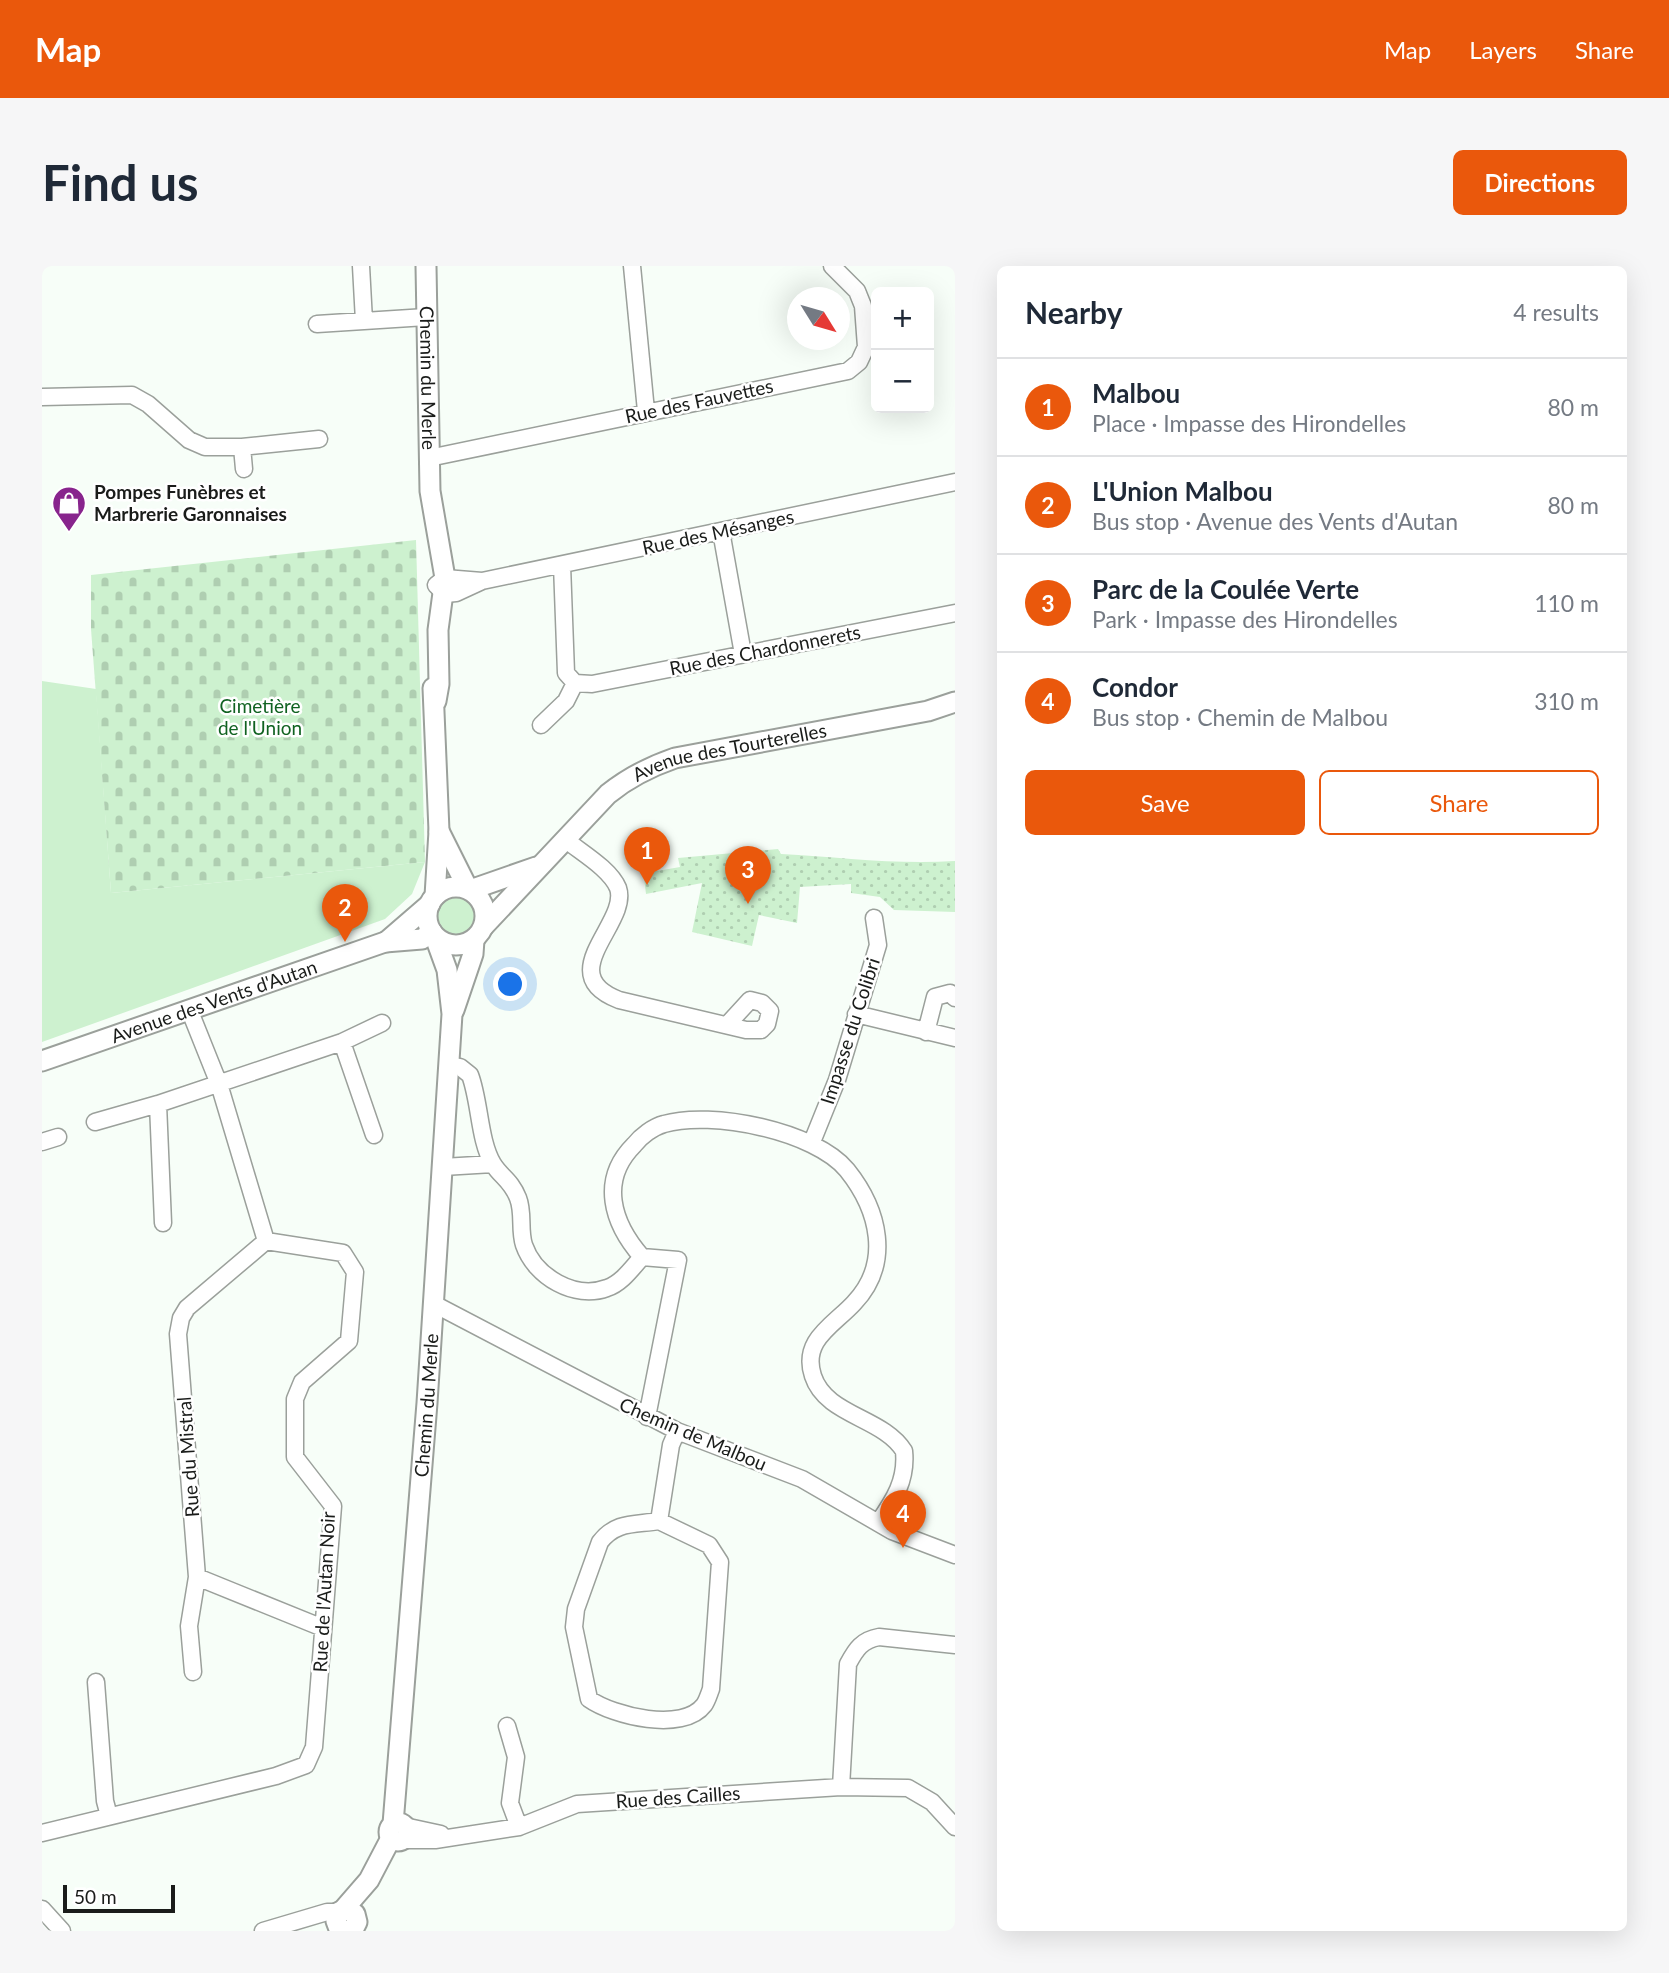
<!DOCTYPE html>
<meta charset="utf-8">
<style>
body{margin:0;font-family:Lato,sans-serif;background:#f6f6f7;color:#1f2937}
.controls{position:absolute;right:21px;top:21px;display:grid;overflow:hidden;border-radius:10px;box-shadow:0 7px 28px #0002}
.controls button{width:63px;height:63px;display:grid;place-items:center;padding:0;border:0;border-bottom:2px solid #e0e1e3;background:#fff;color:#1f2937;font:35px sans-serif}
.compass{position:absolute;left:745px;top:21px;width:63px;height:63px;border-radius:50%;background:#fff;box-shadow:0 7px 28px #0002;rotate:127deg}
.scale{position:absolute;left:21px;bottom:18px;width:112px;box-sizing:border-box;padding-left:7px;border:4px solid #1a1c1a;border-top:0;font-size:19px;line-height:24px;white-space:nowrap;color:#1a1c1a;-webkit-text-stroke:5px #fff;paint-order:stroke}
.you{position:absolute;left:469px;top:719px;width:24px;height:24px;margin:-18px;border:5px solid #fff;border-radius:50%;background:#1a73e8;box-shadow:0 0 0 10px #1a73e833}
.badge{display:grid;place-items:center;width:46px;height:46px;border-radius:50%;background:#ea580c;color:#fff;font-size:23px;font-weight:700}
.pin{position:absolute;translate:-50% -58px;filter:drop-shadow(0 2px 4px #0008)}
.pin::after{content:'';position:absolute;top:37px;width:24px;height:21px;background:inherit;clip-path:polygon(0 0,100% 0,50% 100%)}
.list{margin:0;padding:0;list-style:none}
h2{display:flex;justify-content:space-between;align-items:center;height:91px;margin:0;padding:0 28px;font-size:30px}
h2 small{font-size:23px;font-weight:400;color:#747a83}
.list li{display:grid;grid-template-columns:46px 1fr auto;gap:21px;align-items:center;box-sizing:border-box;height:98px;padding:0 28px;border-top:2px solid #e0e1e3}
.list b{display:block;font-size:26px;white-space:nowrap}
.list p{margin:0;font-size:23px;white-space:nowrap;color:#747a83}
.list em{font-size:23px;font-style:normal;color:#747a83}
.actions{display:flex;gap:14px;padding:21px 28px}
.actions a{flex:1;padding:16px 0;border:2px solid #ea580c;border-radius:10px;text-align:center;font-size:24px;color:#ea580c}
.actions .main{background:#ea580c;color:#fff}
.map{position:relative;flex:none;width:913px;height:1665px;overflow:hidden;border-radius:10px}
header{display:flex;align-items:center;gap:42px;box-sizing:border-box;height:98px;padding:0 35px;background:#ea580c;color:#fff}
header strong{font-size:33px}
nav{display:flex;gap:38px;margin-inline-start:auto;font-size:24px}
.intro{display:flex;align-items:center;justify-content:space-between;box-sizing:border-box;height:168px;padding:0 42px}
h1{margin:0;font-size:49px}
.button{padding:18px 32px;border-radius:10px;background:#ea580c;color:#fff;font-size:24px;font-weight:700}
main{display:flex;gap:42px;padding:0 42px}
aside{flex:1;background:#fff;border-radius:10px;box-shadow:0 7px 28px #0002}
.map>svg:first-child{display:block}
.green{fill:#cdf1cf}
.cemetery{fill:url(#cemetery-stones)}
.park{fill:url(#park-dots)}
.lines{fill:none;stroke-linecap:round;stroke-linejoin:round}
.minor-casing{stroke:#9ba09b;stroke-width:19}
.tertiary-casing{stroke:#9ba09b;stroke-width:23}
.minor{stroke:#fff;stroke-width:16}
.tertiary{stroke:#fff;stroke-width:19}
.labels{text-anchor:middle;stroke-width:5;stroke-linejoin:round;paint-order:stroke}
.street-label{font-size:19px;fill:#1a1c1a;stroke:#fff}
.poi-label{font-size:19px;font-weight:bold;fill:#1a1c1a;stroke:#fff;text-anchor:start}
.park-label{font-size:19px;fill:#106221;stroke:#fff}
</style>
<header>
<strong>Map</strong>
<nav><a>Map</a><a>Layers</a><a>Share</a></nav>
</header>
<div class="intro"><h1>Find us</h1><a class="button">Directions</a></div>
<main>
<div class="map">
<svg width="913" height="1665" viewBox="0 0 913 1665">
<defs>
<pattern id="cemetery-stones" width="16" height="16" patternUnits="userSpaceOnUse" patternTransform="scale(1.75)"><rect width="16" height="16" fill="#cdf1cf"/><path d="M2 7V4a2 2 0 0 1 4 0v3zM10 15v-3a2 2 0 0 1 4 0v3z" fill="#afceb1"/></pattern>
<pattern id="park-dots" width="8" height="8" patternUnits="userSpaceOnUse" patternTransform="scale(1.75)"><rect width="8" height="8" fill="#cdf1cf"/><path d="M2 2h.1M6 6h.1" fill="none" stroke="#afceb1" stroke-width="1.8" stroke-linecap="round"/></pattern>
</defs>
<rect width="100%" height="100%" fill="#f7fef8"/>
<!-- green -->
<path class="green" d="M0 415 54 423 69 627 383 596 370 628 343 653 0 776Z
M393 652a21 21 0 1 1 42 0a21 21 0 1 1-42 0Z"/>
<!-- cemetery -->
<path class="cemetery" d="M374 274 383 596 69 627 49 363V309Z"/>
<!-- park -->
<path class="park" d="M736 583 739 588C797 591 855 599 913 595V646L852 644 838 631 809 627V618L758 621 755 657 717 649 710 680 650 666 660 617 604 628 601 603 615 605 638 601 636 592Z"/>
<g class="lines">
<!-- minor casing -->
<g class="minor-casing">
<path id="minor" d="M319 0 322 55
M590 0 604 145
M275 58 384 51
M0 131 90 129 106 138 147 174 163 181H200L277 173
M200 181 202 203
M387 192 806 105 817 96 824 81 821 40 815 25 790 0
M679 265 701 388
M520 299 524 407 533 417 550 418 913 347
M440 315 403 312 394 319 403 328 414 327 440 315 913 216
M499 459 524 435 533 417
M524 574C540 587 568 603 576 622 588 657 509 708 577 734L704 764H719L725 758 728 745 720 737 708 734 685 759
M814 748 913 772
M884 766 893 731 908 727 913 732
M300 776 332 869
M407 799 418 801 428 809C438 835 437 875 451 898 459 911 469 914 476 932 482 947 477 964 482 979 493 1011 533 1034 565 1022 580 1017 590 1002 600 991 570 957 557 914 592 879 599 870 611 861 622 858 669 844 773 865 805 904 837 944 850 997 812 1037 792 1059 759 1074 771 1110 784 1150 841 1151 862 1185 865 1214 852 1234 836 1257
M53 856 116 838
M0 876 16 871
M770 876 795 814 836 679 832 652
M401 901 451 898
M121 957 116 838 300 776 340 757
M224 975 145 1042 139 1052 136 1068 155 1311 281 1362
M600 991 636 994 605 1151
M392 1038 635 1165 760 1213 850 1265 913 1289
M617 1255 667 1279 678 1296 669 1423C667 1428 665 1435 662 1439 641 1467 571 1450 547 1433L532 1361 534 1343 558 1276C574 1255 593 1259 617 1255L629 1179 635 1165
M151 1406 147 1360 155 1311
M54 1416 63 1535 67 1550
M465 1460 474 1491 468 1537 477 1561
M799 1521 806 1398C814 1383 820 1374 837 1371L913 1379
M362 1560 399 1568
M0 1567 234 1510 264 1499 272 1481 291 1240 253 1191V1133L260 1116 307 1075 313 1006 301 987 224 975 177 818 147 743
M360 1574H393L477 1561 535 1538 799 1521 866 1522 890 1536 913 1561
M0 1643 20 1665
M221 1665 285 1646H297"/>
</g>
<!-- tertiary casing -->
<g class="tertiary-casing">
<g id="tertiary">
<path id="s1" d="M384 0 388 225 403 312 396 364 397 418 394 435"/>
<path d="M391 422 397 565 393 630"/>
<path d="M397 565 426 623"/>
<circle cx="414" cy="650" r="29"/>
<path d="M428 624 494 601"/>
<path id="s2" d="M442 660 566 528C587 511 607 501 633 492L886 445 913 436"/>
<path d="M344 676 388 638"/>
<path d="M412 744 431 688 432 674"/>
<path id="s3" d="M0 795 343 676 380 673 390 666"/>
<circle cx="356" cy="1566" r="9"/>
<path id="s4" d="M351 1558 385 1137 410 748 405 704 393 671"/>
<path d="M301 1644 327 1614 349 1572"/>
<path d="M304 1665 297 1663 294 1655 297 1646 305 1643 313 1648 315 1656 312 1662 305 1665"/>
</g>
</g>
<!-- minor -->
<use href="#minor" class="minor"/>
<!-- tertiary -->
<use href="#tertiary" class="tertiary"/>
</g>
<!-- icons -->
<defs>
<g id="shop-pin" transform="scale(1.75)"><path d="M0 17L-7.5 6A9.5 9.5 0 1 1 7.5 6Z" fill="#88248d" stroke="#fff"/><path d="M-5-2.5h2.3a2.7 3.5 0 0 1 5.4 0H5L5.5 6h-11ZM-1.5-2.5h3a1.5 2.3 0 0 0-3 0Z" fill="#fff"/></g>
</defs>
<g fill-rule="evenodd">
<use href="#shop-pin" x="27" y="237"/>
</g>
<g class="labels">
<!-- street labels -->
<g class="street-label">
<text dy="7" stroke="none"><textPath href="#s1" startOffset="112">Chemin du Merle</textPath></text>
<text transform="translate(657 135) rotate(-12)" y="7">Rue des Fauvettes</text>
<text transform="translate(676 266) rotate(-12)" y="7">Rue des Mésanges</text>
<text transform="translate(723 384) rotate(-11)" y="7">Rue des Chardonnerets</text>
<text dy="7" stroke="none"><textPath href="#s2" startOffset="312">Avenue des Tourterelles</textPath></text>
<text dy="7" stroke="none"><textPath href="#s3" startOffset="182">Avenue des Vents d'Autan</textPath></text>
<text transform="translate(808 765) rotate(-72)" y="7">Impasse du Colibri</text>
<text dy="7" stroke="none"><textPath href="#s4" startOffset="420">Chemin du Merle</textPath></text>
<text transform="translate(651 1168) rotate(23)" y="7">Chemin de Malbou</text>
<text transform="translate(146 1191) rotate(-94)" y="7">Rue du Mistral</text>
<text transform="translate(282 1326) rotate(-87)" y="7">Rue de l'Autan Noir</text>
<text transform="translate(636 1531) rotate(-4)" y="7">Rue des Cailles</text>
</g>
<!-- poi labels -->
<g class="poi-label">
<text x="52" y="233">Pompes Funèbres et<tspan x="52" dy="22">Marbrerie Garonnaises</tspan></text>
</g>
<!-- park labels -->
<g class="park-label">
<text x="218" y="447">Cimetière<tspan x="218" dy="22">de l'Union</tspan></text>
</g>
</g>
</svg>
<div class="controls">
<button>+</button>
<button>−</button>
</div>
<svg class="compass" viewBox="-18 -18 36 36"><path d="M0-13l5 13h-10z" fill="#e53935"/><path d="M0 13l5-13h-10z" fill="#747a83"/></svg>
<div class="scale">50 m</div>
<div class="you"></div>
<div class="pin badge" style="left:605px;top:619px">1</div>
<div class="pin badge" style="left:303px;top:676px">2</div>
<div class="pin badge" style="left:706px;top:638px">3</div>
<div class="pin badge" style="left:861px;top:1282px">4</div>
</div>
<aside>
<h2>Nearby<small>4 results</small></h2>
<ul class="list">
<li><span class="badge">1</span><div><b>Malbou</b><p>Place · Impasse des Hirondelles</p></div><em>80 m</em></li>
<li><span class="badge">2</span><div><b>L'Union Malbou</b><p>Bus stop · Avenue des Vents d'Autan</p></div><em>80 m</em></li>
<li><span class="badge">3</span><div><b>Parc de la Coulée Verte</b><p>Park · Impasse des Hirondelles</p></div><em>110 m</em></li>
<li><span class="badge">4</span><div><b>Condor</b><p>Bus stop · Chemin de Malbou</p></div><em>310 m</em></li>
</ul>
<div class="actions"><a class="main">Save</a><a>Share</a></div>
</aside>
</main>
